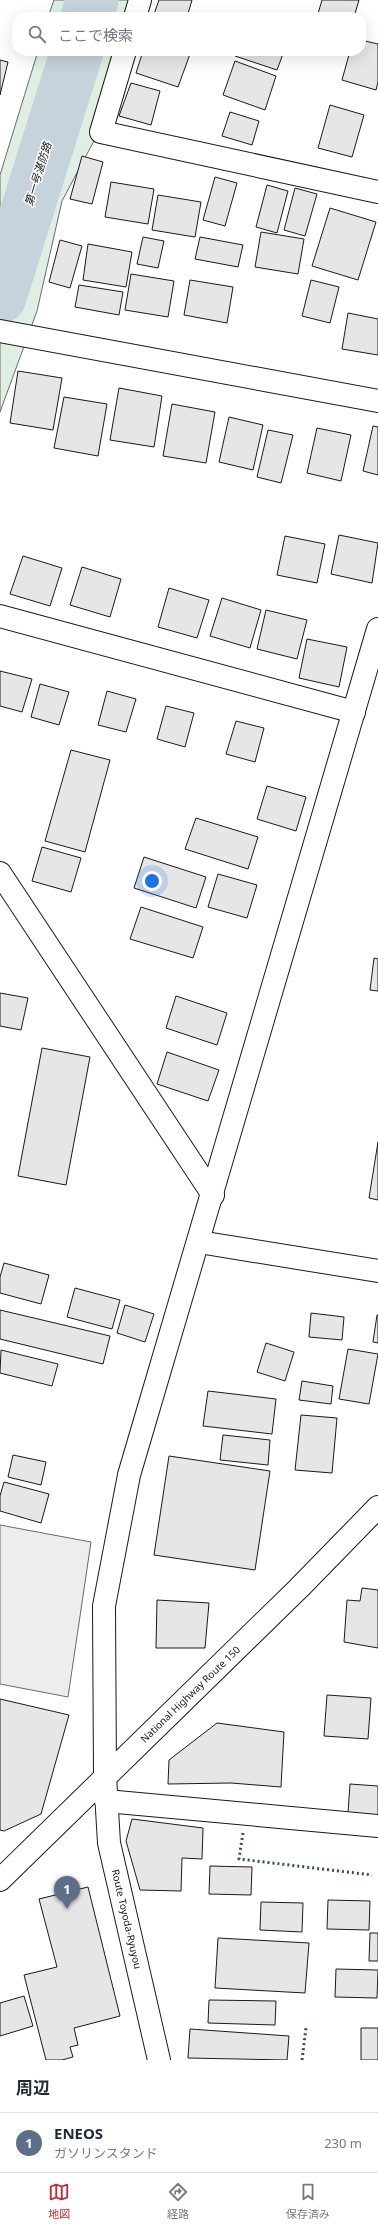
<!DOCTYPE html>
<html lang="ja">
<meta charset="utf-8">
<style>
body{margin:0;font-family:"Noto Sans","Noto Sans JP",sans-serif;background:#f2f2f3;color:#1f2937}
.you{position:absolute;left:152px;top:881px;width:14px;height:14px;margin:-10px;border:3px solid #fff;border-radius:50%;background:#1a73e8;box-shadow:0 0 0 6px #1a73e833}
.badge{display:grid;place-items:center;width:26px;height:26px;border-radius:50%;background:#c62828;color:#fff;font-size:13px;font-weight:700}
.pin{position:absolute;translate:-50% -33px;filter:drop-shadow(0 1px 2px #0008)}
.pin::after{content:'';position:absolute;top:21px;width:14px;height:12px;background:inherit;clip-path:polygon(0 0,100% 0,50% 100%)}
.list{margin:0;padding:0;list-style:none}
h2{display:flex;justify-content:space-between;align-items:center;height:52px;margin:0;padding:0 16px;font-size:17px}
h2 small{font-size:13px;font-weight:400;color:#747a83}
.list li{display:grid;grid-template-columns:26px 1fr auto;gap:12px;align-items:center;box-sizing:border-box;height:60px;padding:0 16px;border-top:1px solid #e0e1e3}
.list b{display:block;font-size:15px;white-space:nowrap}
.list p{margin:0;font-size:13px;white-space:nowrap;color:#747a83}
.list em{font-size:13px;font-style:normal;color:#747a83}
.icon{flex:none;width:22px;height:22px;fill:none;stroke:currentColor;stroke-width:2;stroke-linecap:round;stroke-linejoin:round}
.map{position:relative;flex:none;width:378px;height:2060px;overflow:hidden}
.search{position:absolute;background:#fff;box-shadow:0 4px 16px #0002;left:12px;right:12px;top:12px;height:44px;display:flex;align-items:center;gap:10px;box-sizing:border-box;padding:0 14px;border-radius:16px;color:#747a83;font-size:15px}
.sheet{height:112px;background:#fff}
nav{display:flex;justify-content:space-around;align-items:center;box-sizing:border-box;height:56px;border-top:1px solid #e0e1e3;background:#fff;font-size:11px;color:#747a83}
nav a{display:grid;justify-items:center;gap:2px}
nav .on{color:#c62828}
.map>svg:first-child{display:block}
.green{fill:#e0efe3;stroke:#6a6a6a}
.parking{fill:#ededed;stroke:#6a6a6a}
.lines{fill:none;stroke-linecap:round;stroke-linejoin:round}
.river{stroke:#c6d2dc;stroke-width:53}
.building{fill:#e6e6e6;stroke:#1a1a1a}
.street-casing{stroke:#1a1a1a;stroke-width:24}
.secondary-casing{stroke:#1a1a1a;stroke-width:24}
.highway-casing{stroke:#1a1a1a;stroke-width:24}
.street{stroke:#fff;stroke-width:22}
.secondary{stroke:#fff;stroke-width:22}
.highway{stroke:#fff;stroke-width:22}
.hedge{stroke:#2b5a34;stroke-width:3;stroke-dasharray:2 3;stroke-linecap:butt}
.labels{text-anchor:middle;stroke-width:3;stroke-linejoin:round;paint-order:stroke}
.street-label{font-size:10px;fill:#1a1a1a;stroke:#fff}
.water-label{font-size:11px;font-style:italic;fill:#1a1a1a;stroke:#fff}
</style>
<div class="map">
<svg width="378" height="2060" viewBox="0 0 378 2060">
<rect width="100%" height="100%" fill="#fff"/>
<!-- green -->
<path class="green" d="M54 0H140L135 17H48Z
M38 51H125L104 122 62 201 37 311 0 412V175Z"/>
<!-- parking -->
<path class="parking" d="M0 1525 91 1542 68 1697 0 1684Z"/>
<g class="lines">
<!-- river -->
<path class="river" d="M87 17 92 0
M0 297 77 51"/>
</g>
<!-- building -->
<path class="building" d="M159 0H192L187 17H153Z
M322 0H359L354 17H317Z
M361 40 378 44V82L376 90 342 80 350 51H361Z
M143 51H182L190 54 178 87 136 73Z
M237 51H284L277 70 235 56Z
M0 60 8 62 0 95Z
M235 61 276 76 265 110 223 95Z
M131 83 160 91 151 125 119 116Z
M330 105 364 115 352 157 318 148Z
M230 112 259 121 252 145 222 136Z
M82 156 103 162 92 204 70 199Z
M215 177 237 183 225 226 203 220Z
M111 182 154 189 148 224 105 217Z
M267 185 288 191 277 233 256 227Z
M295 188 317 194 305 236 284 230Z
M158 195 201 202 195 237 152 230Z
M330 208 376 222 358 280 312 266Z
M261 232 304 239 298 274 255 267Z
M143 237 164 241 158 268 137 264Z
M200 237 243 245 238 267 195 259Z
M60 240 82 246 70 288 49 282Z
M88 244 132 252 126 287 83 280Z
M131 274 174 281 168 317 125 310Z
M190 280 233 287 227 323 184 315Z
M311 280 339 287 330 323 302 316Z
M79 285 123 292 119 315 75 307Z
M348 313 378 319V355L342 349Z
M18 371 62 378 53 430 10 423Z
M119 388 162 396 154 447 110 440Z
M64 397 107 404 98 456 54 448Z
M172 404 215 412 206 463 163 456Z
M229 417 263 425 253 470 219 462Z
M373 426 378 427V475L363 471Z
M317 428 351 435 341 481 307 473Z
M268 430 293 435 281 483 257 477Z
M339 535 378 543 372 583 331 574Z
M285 536 325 544 317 583 277 575Z
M23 556 62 568 50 606 10 594Z
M82 567 121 579 110 617 70 605Z
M169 588 209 600 197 638 158 627Z
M222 598 261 610 250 648 210 636Z
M266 610 307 620 297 659 257 649Z
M307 639 347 647 339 687 299 678Z
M0 671 32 679 22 712 0 706Z
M40 684 69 692 59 725 31 717Z
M107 691 136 699 126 732 98 725Z
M166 706 194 713 185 747 157 739Z
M236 721 264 728 255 762 226 754Z
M71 750 110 760 85 852 45 841Z
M267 786 306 797 296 831 257 819Z
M196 818 258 837 248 869 185 849Z
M42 847 81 858 71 892 32 881Z
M144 857 206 877 196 908 134 888Z
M218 874 257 885 247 918 208 907Z
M141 907 203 927 193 958 130 939Z
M374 958 378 959V991L370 990Z
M0 993 28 998 21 1030 0 1026Z
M176 996 227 1013 217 1045 166 1028Z
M42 1048 90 1057 66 1185 18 1176Z
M167 1052 219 1070 208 1101 157 1084Z
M378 1142V1200L369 1198Z
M4 1263 49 1275 41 1304 0 1293V1277Z
M75 1288 120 1300 112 1329 67 1317Z
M125 1305 154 1314 145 1342 117 1333Z
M0 1310 110 1336 103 1364 0 1339Z
M311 1313 344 1317 342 1340 309 1337Z
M377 1315H378V1343L373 1342Z
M266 1343 294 1352 285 1381 257 1372Z
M348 1349 378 1354 369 1404 339 1399Z
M1 1350 58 1364 52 1386 0 1373Z
M302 1381 333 1386 331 1404 299 1400Z
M208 1391 276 1399 272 1434 203 1426Z
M301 1415 337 1418 332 1473 295 1470Z
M223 1435 270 1440 268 1465 220 1460Z
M13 1455 46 1462 41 1485 8 1477Z
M169 1456 270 1471 255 1570 154 1555Z
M4 1482 49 1494 41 1523 0 1511V1496Z
M362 1588 378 1590V1648L344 1642 347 1600 360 1601Z
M157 1600 209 1603 205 1648H156Z
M327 1695 371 1698 368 1739 324 1736Z
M0 1699 69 1715 41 1814 4 1831 0 1830Z
M217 1723 284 1732 281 1787 231 1783 168 1784 169 1760Z
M350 1784 378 1786V1815L348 1813Z
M132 1819 203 1828 202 1859 182 1858 181 1891 140 1890 126 1841Z
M210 1866 252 1867 251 1895 209 1894Z
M88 1887 120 2016 74 2028 78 2045 70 2047 73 2057 62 2060H46L24 1975 57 1967 39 1899Z
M328 1900 370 1901 369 1930 327 1929Z
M261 1902 303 1903 302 1932 260 1930Z
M370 1933H378V1961H369Z
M218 1938 309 1943 305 1993 215 1988Z
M336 1969 378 1970 377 1998 335 1997Z
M24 1996 33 2026 0 2036V2003Z
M209 2000 276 2001 275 2025 208 2023Z
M361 2028H378V2060H361Z
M190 2029 289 2036 287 2060 188 2058Z"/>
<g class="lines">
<!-- street casing -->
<g class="street-casing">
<path id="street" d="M135 17 140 0
M125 51 101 132 378 192
M0 616 354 712
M0 873 213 1195
M199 1242 378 1271
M106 1801 378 1826"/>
</g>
<!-- secondary casing -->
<g class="secondary-casing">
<path id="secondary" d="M0 331 378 401
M159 2060 109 1843 105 1776 104 1606 129 1475 378 629"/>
</g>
<!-- highway casing -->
<g class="highway-casing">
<path id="highway" d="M0 1880 299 1588 378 1507"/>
</g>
<!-- street -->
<use href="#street" class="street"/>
<!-- secondary -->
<use href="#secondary" class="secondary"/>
<!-- highway -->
<use href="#highway" class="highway"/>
<!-- hedge -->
<path class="hedge" d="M243 1833 239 1859 372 1875
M302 2060 306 2028"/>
</g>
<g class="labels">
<!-- street labels -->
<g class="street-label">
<text transform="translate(190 1694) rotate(-44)" y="4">National Highway Route 150</text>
<text transform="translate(127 1919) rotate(77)" y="4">Route Toyoda-Ryuyou</text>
</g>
<!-- water labels -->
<g class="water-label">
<text transform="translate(38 174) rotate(-73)" y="4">第一号湛防路</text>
</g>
</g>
</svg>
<div class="you"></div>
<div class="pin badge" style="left:67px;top:1909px;background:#5c6f8a">1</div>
<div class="search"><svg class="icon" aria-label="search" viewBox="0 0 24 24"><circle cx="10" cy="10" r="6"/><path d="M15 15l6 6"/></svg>ここで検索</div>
</div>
<section class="sheet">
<h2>周辺<small></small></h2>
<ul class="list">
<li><span class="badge" style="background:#5c6f8a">1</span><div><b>ENEOS</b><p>ガソリンスタンド</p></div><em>230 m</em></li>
</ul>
</section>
<nav>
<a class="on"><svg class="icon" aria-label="map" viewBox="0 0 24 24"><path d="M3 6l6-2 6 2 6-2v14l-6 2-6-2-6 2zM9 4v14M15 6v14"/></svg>地図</a>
<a><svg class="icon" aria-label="directions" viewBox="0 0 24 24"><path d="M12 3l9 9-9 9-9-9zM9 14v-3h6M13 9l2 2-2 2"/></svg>経路</a>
<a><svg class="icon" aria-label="saved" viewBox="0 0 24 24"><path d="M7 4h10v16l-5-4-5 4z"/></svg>保存済み</a>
</nav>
